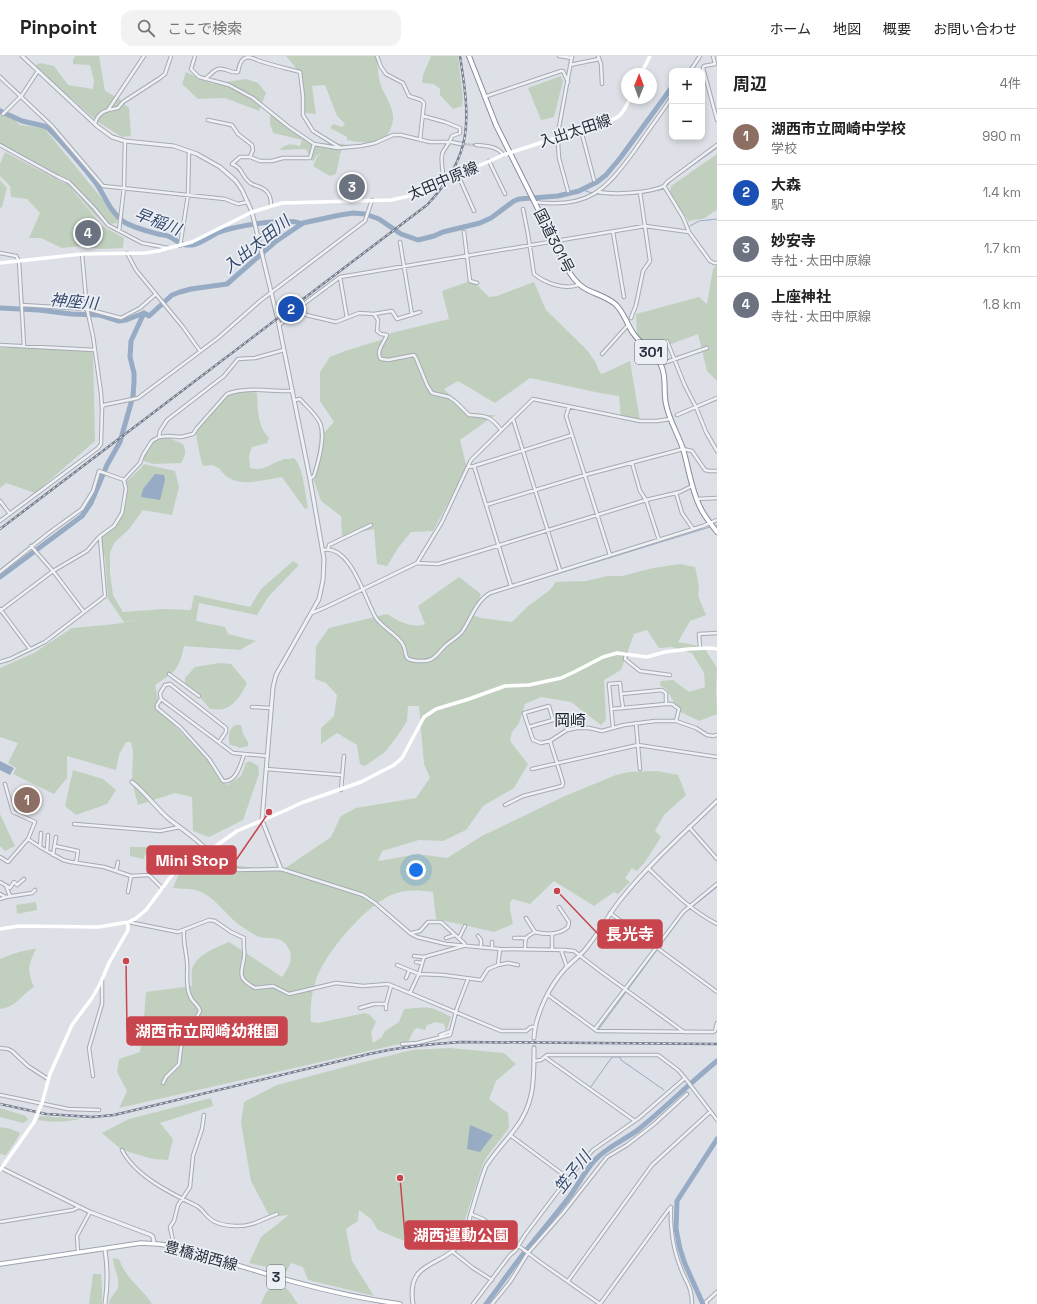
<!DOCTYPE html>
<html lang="ja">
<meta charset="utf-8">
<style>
body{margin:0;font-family:"Space Grotesk","Noto Sans JP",sans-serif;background:#f2f2f2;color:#222}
.controls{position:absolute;right:12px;top:12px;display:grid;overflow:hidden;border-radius:8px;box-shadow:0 2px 6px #0003}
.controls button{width:36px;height:36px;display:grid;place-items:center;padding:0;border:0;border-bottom:1px solid #e0e0e0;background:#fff;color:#222;font:20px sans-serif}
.compass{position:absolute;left:621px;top:12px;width:36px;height:36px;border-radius:50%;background:#fff;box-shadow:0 2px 6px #0003;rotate:1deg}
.you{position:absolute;left:416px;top:814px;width:14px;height:14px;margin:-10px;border:3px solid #fff;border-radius:50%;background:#1a73e8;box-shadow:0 0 0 6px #1a73e833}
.badge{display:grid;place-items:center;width:26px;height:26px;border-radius:50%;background:#2563eb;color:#fff;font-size:13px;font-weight:700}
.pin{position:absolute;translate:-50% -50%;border:2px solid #fff;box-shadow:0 1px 4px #0006}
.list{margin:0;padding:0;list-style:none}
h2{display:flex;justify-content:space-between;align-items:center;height:52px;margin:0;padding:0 16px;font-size:17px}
h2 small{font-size:13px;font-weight:400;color:#767676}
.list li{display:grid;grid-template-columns:26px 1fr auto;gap:12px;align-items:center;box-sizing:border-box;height:56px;padding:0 16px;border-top:1px solid #e0e0e0}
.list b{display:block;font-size:15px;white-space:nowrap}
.list p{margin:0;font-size:13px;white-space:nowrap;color:#767676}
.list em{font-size:13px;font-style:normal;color:#767676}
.icon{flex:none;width:22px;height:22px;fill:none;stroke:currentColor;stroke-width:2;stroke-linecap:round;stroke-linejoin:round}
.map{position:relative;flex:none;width:717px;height:1248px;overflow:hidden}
header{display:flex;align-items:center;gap:24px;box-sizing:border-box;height:56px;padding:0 20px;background:#fff;border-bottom:1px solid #e0e0e0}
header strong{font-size:19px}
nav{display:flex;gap:22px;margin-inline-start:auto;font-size:14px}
.search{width:280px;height:36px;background:#f2f2f2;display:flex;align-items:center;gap:10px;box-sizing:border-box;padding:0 14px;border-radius:12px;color:#767676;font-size:15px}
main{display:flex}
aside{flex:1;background:#fff}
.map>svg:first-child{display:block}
.green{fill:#c1d0be}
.water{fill:#98abc5}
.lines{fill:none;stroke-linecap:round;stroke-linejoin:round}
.stream{stroke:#98abc5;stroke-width:1}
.river{stroke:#98abc5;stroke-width:5}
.minor-tunnel{stroke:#b9bcc4;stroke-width:2.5;stroke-dasharray:2.5 1;stroke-linecap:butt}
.tertiary-tunnel{stroke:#b9bcc4;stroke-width:3;stroke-dasharray:3 1.5;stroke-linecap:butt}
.minor-casing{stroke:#a6aab3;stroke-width:4.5}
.tertiary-casing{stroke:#a6aab3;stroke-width:5}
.primary-casing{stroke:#9ca3b1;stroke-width:5.5}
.trunk-casing{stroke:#858c9c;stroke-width:6}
.minor{stroke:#eff1f5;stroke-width:2.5}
.tertiary{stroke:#eff1f5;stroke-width:3}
.secondary{stroke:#fff;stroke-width:3.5}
.primary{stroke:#fff;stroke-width:3.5}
.trunk{stroke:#fff;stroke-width:4}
.rail-casing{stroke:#777e8f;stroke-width:2.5}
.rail{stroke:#eceff4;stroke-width:1;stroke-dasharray:3;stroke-linecap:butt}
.secondary-bridge{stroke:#fff;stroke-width:3.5}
.labels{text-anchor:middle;stroke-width:3.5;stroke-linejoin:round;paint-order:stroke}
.shield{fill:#eceff4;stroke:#626773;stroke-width:1}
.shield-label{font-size:14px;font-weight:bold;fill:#272d3c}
.street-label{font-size:15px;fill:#272d3c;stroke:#eceff4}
.water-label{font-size:16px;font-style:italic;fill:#33486e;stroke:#eceff4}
.neighbourhood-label{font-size:16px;fill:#191e2c;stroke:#eceff4}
.leader{fill:none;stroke:#c8454e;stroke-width:1.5}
.callout-dot{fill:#c8454e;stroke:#eceff4;stroke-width:1.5}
.callout{fill:#c8454e;stroke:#c8454e;stroke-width:1.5}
.callout-label{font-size:16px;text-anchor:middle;font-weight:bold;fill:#fff}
</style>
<header>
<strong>Pinpoint</strong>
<div class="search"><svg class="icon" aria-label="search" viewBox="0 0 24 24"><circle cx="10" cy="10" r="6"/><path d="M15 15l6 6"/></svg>ここで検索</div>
<nav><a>ホーム</a><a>地図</a><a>概要</a><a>お問い合わせ</a></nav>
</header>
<main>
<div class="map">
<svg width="717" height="1248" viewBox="0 0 717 1248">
<rect width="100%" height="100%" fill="#dde0e6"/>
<!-- green -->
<path class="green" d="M75 0H99L105 35 118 42 129 52 131 80 122 81 98 66 34 10 40 7 54 10 68 29 93 33 94 24 90 9 73 8V4Z
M286 0H376C378 9 378 19 380 27 383 37 390 45 392 55 394 61 393 66 391 71 386 91 363 87 347 84V81L330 72 333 68 342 71 345 68 337 60 325 29 312 30 316 58 306 57C301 51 305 43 304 36 303 19 296 12 286 0Z
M431 0H458L463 43 462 50 453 53 440 39V33L434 28 422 27 423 19Z
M186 16 213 28 246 23 258 27 266 37 259 55 225 42 198 43 182 28Z
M561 20 563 25 554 61 541 64 528 32Z
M0 51 20 69 44 72 103 144 118 159 117 167C98 173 83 142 71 132L102 170 124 182 123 192 101 193 82 190 62 192 41 182H29L40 157 27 143 11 141 10 130 0 120V108L5 96 66 128 50 114 0 87Z
M270 58 313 87 343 88 347 89 342 93 340 99H338L340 100 336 118 330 120 313 110 317 101 321 97 316 100 313 106 306 93 280 94C285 87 292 88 300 90L302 84 273 77 270 68Z
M717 98V154C712 156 707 162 702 163 697 164 693 163 689 166L670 136 671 130Z
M0 124 7 132 2 151 0 152Z
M717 208V325L707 315 698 278 655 294 637 280 636 258 699 241 707 248 713 213Z
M470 225 474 226 489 241 497 240 534 226 546 254 587 294 596 307 599 315 602 318 630 305 640 365 621 363 619 340 600 337 530 322 495 347 458 325 444 333 469 359H495L460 384 467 412 433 475 411 476 398 492 387 510 377 508 374 473 342 480 341 460 321 445 314 425 320 401 321 380 334 366 320 345V316L330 301 345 295 384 283 391 277 449 263 442 235Z
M0 292H62L93 296 95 385 35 437 6 427 0 432Z
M252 335 257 337C258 354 257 369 269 382L267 387 252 391 249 400 250 412C263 416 272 407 284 403 287 403 291 403 294 402 304 412 305 439 308 452L305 453 282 421C260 424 234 435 219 412L212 409 203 410C199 399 198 386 195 374L227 338Z
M157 382H169L183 388C187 396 185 400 181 407L153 408 144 405 142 402 147 391Z
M144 408 175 415 179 431 172 459 143 454 130 472 114 487 110 497V517L113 539 123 556 165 553 191 554 194 539 250 551 261 533 293 505 299 509 268 541 257 559 199 547 196 565 225 571 228 578 256 585 240 594 184 590C179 614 175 616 155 629L160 654 227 725 224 727 227 729 241 720 246 707 250 705 258 710 259 718 243 764 209 781 193 775 192 741 175 737 138 749 132 725 133 695 131 686H126L119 699 116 714 67 700V722L54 738 13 718 16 712 8 707 18 687 0 681V612L34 597 72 572 116 568 137 564 124 566 108 543 105 503 100 483C117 467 121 465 126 441 127 436 128 432 126 426L140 413Z
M680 508 695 511 699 530 698 540 706 559 690 565 678 586 704 591 717 612 716 632 717 658 699 665 679 655 667 634 660 629 661 625 673 624 689 636 705 631 704 617 692 597 672 591 659 592 647 574 634 578 621 614 604 624 606 664 601 669 571 646 541 641 525 648 519 667 512 676 510 685 528 708 514 732 483 750 466 774 443 785 419 784 382 795 378 805 418 798 447 802 482 780 565 740 616 719 629 716 657 715 678 719 686 739 664 759 655 775 661 781 645 806 637 815 632 812 625 822 630 826 618 838 614 836 594 850 554 825 530 848 513 843 510 846V853L513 868 494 876 477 872 436 863 433 836C418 834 403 833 389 840 364 852 322 900 315 927 311 939 310 953 311 966L318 967 365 957 370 959 376 966 371 976 373 987 382 981 385 975 399 966 404 953C427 951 430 949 451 961L446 976 444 968 436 966 427 969 425 974 417 972 414 974 408 986 119 1052 127 1035 117 1016 119 1003 140 996 143 973 146 936 192 930C192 925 191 919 192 914 195 899 217 891 229 886L282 921C289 911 295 901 287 890 280 878 267 885 257 880 248 875 239 869 231 862 222 853 213 841 201 836 193 832 182 833 173 832L178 820 198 805 281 815 331 781 341 760 356 752 416 742 430 722 424 708 419 650H408L407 665 398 679 385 696 365 710 360 708 357 689 337 677 321 688V672L334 660 337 639 326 627 315 623 316 590 329 572 387 558C398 565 412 573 425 568L418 550 459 521 481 538 473 559 481 562 512 566 528 550 550 534 556 526 586 525 607 520H622L653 512Z
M219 607 231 608 247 627C243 636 234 651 223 653 219 654 214 653 210 653L199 640 185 631V622L195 611Z
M235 669H241L243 678 248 686V690L239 692 236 690 230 689C228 681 228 674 235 669Z
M73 714 103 723 116 734 107 748 76 759 65 750Z
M0 758 15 790 5 795 0 790Z
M130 791H147L155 793 157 798 155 800 145 798 144 803 130 800Z
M36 846 37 854 17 858 16 849Z
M36 893C28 910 27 914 34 931 21 939 17 951 0 953V903C12 898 23 894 36 893Z
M450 992 504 997 516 1008 496 1025 489 1043 508 1057 509 1072 488 1099 483 1108 458 1185 453 1190 425 1194 417 1188 399 1183 378 1174 371 1163 359 1154 358 1165 346 1173 352 1205 374 1240 308 1224 303 1211 291 1207 286 1216 249 1207 261 1181 289 1159 270 1161 251 1125 241 1067 244 1046 277 1029 352 1009 412 994Z
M211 1042 213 1050 160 1067 173 1083 168 1104 153 1103 122 1094 102 1077 129 1063Z
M0 1052 26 1060 28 1064 23 1067 0 1061Z
M40 1060 80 1063C65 1066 53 1067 38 1064Z
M0 1071 11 1073 20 1077 17 1083 6 1099 0 1098Z
M113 1202 119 1203C125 1222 142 1232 152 1248H109C109 1241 116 1237 118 1231 120 1219 113 1214 113 1202Z
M93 1218H101L102 1231V1248H89Z
M276 1228C287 1228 292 1240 298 1248H261C264 1240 268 1231 276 1228Z"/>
<!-- water -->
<path class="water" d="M155 418 164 419 165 424 160 444 141 441 143 433Z
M0 705 14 712 10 719 0 714Z
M470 1069 493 1079 480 1096 467 1093Z"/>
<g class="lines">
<!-- stream -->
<path class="stream" d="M583 134 595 138H604
M647 136 664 133 672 124 717 92
M690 170 699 165 717 163
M716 470 717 469
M511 532 710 471
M692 851 717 831
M677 867 684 857 689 853
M659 891 677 867
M598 974 657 894
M590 1032 612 1001H620L621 1004 664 1034"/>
<!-- river -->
<path class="river" d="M0 55 22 65 44 70 48 72C65 89 81 108 96 127 105 140 110 156 124 166 134 172 147 175 158 178 162 179 167 179 170 181 178 185 181 190 192 189 200 188 209 181 217 177 232 171 288 160 302 168
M0 252 39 254 71 258 100 259 119 265 126 264 144 257
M144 257 149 260 172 239 180 236 191 233 227 228 275 186 303 167 340 159 353 157 365 158 379 163 401 178 418 184 434 180 443 176 480 167 491 162 514 145 519 143 558 140 579 135 597 126 606 119 621 101 672 31
M0 521 82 460 91 447 107 409 120 386 133 340 134 326V317L130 301 131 285 144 257
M486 1248C500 1230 513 1210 528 1192 542 1175 556 1158 570 1140 578 1129 585 1115 594 1105 606 1091 625 1084 639 1073 666 1051 690 1027 717 1005
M703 1248 685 1208 680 1193 676 1173 677 1145 717 1083"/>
<!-- minor-tunnel -->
<path class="minor-tunnel" d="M461 88 476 89"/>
<!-- tertiary-tunnel -->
<path class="tertiary-tunnel" d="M534 992V982"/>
<!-- minor casing -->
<g class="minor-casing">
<path id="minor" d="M195 0 191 13 199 21 229 29 253 42 289 71 314 88 338 92 361 90 375 87 393 79H401L430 86H451L461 88
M377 0 381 11 386 18 403 27 409 40 421 44 424 47 420 84
M559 0 572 2
M598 0 601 8 602 28
M713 0 715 8 704 10 703 12 717 64
M570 9 599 3
M690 15 700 0
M0 21 52 70 103 130 225 143 238 148 248 146
M205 23C209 20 214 14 218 13 225 11 231 18 238 16 239 11 240 4 245 2 249 0 253 2 257 4 271 9 285 12 300 16L303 40V59L313 75 339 91
M484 41 561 15H563L568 26
M108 54 144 0
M3 58 22 39 38 15
M423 60 445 66 460 72V77L452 80C450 87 446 90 443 96 440 101 443 120 445 125
M208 64 232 69 238 78 252 89 253 94 250 101
M95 68C98 55 107 54 118 52L123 46 160 22 165 18 171 0
M581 74 594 124
M0 89 58 121 69 126 94 152 108 169 142 187 168 192
M476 89C485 90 498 90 503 99
M489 105 505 138
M458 119 474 155
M664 130 667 126 717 89
M568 135 559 102 558 87 559 71 572 0
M599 136C613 139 651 137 664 130L683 161 689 176 710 205 714 207H717
M534 146C588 153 605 135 635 94 647 76 660 59 672 41
M271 150C271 146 271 141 268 137 264 131 258 131 252 128 242 123 243 111 232 108L240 101H250L260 105H272L283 102H310L314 88
M523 153 528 178 534 218C545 227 564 234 578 229
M119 175 124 131 125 85
M464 176 470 225 477 227
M613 176 624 241
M400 186 412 259
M180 190 188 139 189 95
M0 197 16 200 19 205 24 290
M127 197 136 214 183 271 200 295
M340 221 347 262
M22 249 87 253 121 262 140 252 156 238
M301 250 306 259 336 266 359 257 374 258 392 255 397 263 420 256
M374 258 378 264 377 275 381 278 387 279C384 287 375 296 381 303L388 304 414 299 416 302 427 329 432 337 449 341 456 346 469 359C486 360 491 360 501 374
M631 262 636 249 643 215 650 205 640 136
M279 269 289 262 301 250 340 221 645 170 689 176
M667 285 685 330 696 351 706 376 717 395
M0 289 95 294
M602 298 628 269
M661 308 707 292
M295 344 300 343C307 351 316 358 320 367 326 381 318 407 314 420L310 423
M102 351 104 349 138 342 218 282 260 245 365 165 372 144
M569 351 566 360 610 499
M677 359 717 342
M513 363 560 514
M159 381 160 375 167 364 224 320 238 303 255 302 284 294
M632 407 640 435 646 444 659 484
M474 410 511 530
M468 411 474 410 572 379
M124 424 140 407 143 399 152 385 159 381 168 380 181 381 193 378 197 372 227 338C247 330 272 336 293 335
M676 437 682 457 693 473
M696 443 717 442
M0 445 10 458
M486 449 585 419 683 393 692 395 705 414 709 415H717
M0 465 98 392 101 388 102 353 101 337 93 280 87 253 82 198
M31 490 53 515 84 556
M328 493 329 489 371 469
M323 494C351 488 365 544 376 562 383 572 395 577 402 587 409 597 400 604 418 605 434 606 435 600 445 590 450 585 457 582 462 576 471 563 476 545 490 537L703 470 717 464
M417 507 442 466 471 404 533 343 640 365H657L670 363
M0 516 50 476 82 453 93 435 99 415 124 424
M0 553 30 593
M0 555 53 515 87 495 99 481 114 470 122 457 126 433 124 424
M312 557 326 551 417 507 438 508 646 444 680 436 692 430
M700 592 699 578 717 577
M626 598 625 603 640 615 670 619
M0 606 10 603 45 586 105 540 100 481
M169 618 199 640
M621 638 623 652
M161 643 160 637 165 629 170 628 226 672V676L219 686
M252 651 270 652
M612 653 666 648
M636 667 640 713
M529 671 553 664
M613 672 609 628 620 627 621 638 662 634 666 637V648H672L679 653 676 665
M567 674 563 662 553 664 549 650 524 657 533 684 541 687 550 685 567 674 577 672H589L602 675 624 669 655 665H676L696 672 707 679 713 680 717 679
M244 698C241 708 236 727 223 725L209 703 180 671 157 652V649L161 643 233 697 267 700
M266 713 342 719
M532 713 638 689 717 701
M5 728 13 756 35 766 28 783 40 791
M341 734 344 700
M505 749 523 740 562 730 563 728 562 723 550 685
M74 768 160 775 180 771
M689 771 717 803
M41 777 40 791 63 804 71 806 104 811 131 820 149 819 162 832
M55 790 78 795 76 807
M47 795 48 779
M53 799 56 781
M0 801 8 806 28 783
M196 803 239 814 281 813 363 839 375 847 411 878 417 881 446 888 500 893 565 894 574 895 600 915 684 976
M648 812C670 833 690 854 717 868
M116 815 118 806
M0 826 10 832 14 826 17 829 24 823
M6 830 10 840
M128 836 131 820
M0 838 6 841 32 837 35 834
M0 843 6 841
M610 857 717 936
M128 866 178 876 209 864 215 865 231 876 244 882C243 889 245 896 244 902 241 918 237 922 255 932L273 930 289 938 336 927 363 930 388 928 501 975H526L531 971H535
M535 876C547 879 559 879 568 871L569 866 559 851
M412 877 420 875 428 866H441L464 887 465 889
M478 880 481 884V891
M446 882 455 879
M459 882 465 870
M514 882H526
M492 892V886
M525 893C525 882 525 881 535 876L526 862
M552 893V878
M561 894 567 911
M414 900 424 901
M416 906 422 907
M397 909 419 918 443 919 481 924 488 913 498 909 500 893
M498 909 508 907 518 909
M406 922 409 915
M410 937 419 918 424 901 463 890
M548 939 597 975 713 976 715 975 717 967
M386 948V953
M360 952 374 948H386L391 930
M595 973 683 856 717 828
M440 979 451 975
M402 988 417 987 450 979 457 952 468 923
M0 992 8 993 12 995 28 1010 48 1023
M545 1001 635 1065
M534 1005 541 1004 547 999H658L678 1014 685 1022 717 1064
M93 1020 89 992 102 948V925
M163 1027 166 1021 179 1008 181 991 200 955C199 949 192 946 190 940 185 930 188 917 187 906 186 895 183 885 184 875
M0 1039 68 1053 99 1054
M510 1079 568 1122
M122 1094C135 1120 172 1138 197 1150 202 1153 204 1157 208 1161 215 1168 227 1170 236 1170 251 1171 263 1163 277 1158
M671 1152C670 1170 673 1193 680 1210 685 1226 692 1229 692 1248
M471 1158 483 1163 540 1206 600 1248
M0 1166 73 1154 79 1151
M174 1189 170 1171 174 1165 178 1149 190 1131 193 1100 202 1073 204 1059
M78 1196 77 1180 90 1156
M453 1196 473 1212 492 1224
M568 1225 652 1109 710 1056
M473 1248 510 1199 515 1195 525 1179 568 1122 593 1094 639 1062 685 1022
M492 1248 510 1226 528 1197 563 1157 607 1101 627 1089 653 1069 687 1038
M600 1248 669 1153 671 1151
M707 1248 706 1246 717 1236"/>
</g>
<!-- tertiary casing -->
<g class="tertiary-casing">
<path id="tertiary" d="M22 0 97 70 112 81 125 85 174 90 197 98 220 111 236 125 242 134 252 156 279 269 310 423 324 503 323 524 319 543 276 619 273 631 262 764 281 813
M132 726C146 737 156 752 169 763 183 774 196 782 208 795
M534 982C535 959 549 931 564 914 572 905 582 899 588 890 600 875 609 858 621 843 650 807 684 777 717 745
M1 1112 90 1156 151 1179 153 1181 154 1187
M105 1248C108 1228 108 1213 105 1194
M413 1248C406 1204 440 1212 460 1188 467 1180 468 1167 471 1157 476 1141 480 1125 486 1110 495 1096 506 1085 515 1073 535 1047 534 1023 534 992"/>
</g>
<!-- primary casing -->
<g class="primary-casing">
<path id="primary" d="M0 1208 141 1187 158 1188 180 1191C252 1214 325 1238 400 1248"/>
</g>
<!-- trunk casing -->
<g class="trunk-casing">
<path id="trunk" d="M469 0 496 69 570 217C584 239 596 234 614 247 624 255 626 267 633 277 641 289 655 296 661 309 667 321 663 335 666 348 669 364 678 378 683 393 689 413 691 433 700 451 704 460 711 468 717 476"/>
</g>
<!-- minor -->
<use href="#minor" class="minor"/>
<!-- tertiary -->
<use href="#tertiary" class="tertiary"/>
<!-- secondary -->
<path class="secondary" d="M641 18 650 0
M0 207 82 198 145 197 158 195 192 186 252 156 282 147 391 144 414 139 503 99 614 63C623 59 626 50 630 42
M0 873 19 870 99 871 128 866 135 863 146 854 172 819 182 810 203 799 237 775 284 755 301 747 361 726 394 709 402 702 424 661 436 653 469 643 505 630 529 629 561 622 574 616 603 601 617 597 647 601 665 596 688 593 711 592 717 593
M42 1047 50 1018 72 969 92 942 100 928 109 907 128 874V866
M0 1114 34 1066"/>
<!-- primary -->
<use href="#primary" class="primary"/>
<!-- trunk -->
<use href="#trunk" class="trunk"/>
<!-- rail casing -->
<g class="rail-casing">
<path id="rail" d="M0 473 427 149C474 99 470 64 460 0
M0 1048 46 1058 92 1061 114 1059 369 998C400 991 430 988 461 986L717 988"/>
</g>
<!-- rail -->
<use href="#rail" class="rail"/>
<!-- secondary-bridge -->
<path class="secondary-bridge" d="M34 1066 42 1047"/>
</g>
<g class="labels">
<!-- shield labels -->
<g class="shield">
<rect x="635" y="284" width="32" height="24" rx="3"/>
<rect x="267" y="1209" width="18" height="24" rx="3"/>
</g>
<g class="shield-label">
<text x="651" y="301">301</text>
<text x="276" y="1226">3</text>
</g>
<!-- street labels -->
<g class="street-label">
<text transform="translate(575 75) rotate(-18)" y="5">入出太田線</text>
<text transform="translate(443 125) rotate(-23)" y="5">太田中原線</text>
<text transform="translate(554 185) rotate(63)" y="5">国道301号</text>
<text transform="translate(201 1200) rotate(15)" y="5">豊橋湖西線</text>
</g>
<!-- water labels -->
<g class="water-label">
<text transform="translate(158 165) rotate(21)" y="6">早稲川</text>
<text transform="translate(256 188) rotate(-39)" y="6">入出太田川</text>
<text transform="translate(74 245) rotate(5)" y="6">神座川</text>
<text transform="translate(572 1116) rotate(-52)" y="6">笠子川</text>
</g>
<!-- neighbourhood labels -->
<g class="neighbourhood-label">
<text x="570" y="670">岡崎</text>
</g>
</g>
<!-- callouts -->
<path class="leader" d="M269 756L236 804M557 835L598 878M126 905L127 975M400 1122L405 1179"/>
<g class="callout-dot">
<circle cx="269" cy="756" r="4"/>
<circle cx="557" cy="835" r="4"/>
<circle cx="126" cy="905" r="4"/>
<circle cx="400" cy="1122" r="4"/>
</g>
<g class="callout">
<rect x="147" y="790" width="89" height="28" rx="4"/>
<rect x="598" y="864" width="64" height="28" rx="4"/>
<rect x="127" y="961" width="160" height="28" rx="4"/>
<rect x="405" y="1165" width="112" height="28" rx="4"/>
</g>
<g class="callout-label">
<text x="192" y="810">Mini Stop</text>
<text x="630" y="884">長光寺</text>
<text x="207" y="981">湖西市立岡崎幼稚園</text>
<text x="461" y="1185">湖西運動公園</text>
</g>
</svg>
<div class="controls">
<button>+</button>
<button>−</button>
</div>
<svg class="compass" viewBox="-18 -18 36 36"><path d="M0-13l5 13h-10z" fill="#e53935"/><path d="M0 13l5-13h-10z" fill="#767676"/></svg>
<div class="you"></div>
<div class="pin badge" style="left:27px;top:744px;background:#8d6e63">1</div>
<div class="pin badge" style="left:291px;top:253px;background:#1a4fb4">2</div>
<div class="pin badge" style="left:352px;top:131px;background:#6b7280">3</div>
<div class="pin badge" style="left:88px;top:177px;background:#6b7280">4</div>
</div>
<aside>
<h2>周辺<small>4件</small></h2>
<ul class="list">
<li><span class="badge" style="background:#8d6e63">1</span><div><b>湖西市立岡崎中学校</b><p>学校</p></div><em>990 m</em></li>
<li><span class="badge" style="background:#1a4fb4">2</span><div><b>大森</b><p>駅</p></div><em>1.4 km</em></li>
<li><span class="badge" style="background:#6b7280">3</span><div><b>妙安寺</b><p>寺社 · 太田中原線</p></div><em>1.7 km</em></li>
<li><span class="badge" style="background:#6b7280">4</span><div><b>上座神社</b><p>寺社 · 太田中原線</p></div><em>1.8 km</em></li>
</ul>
</aside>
</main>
